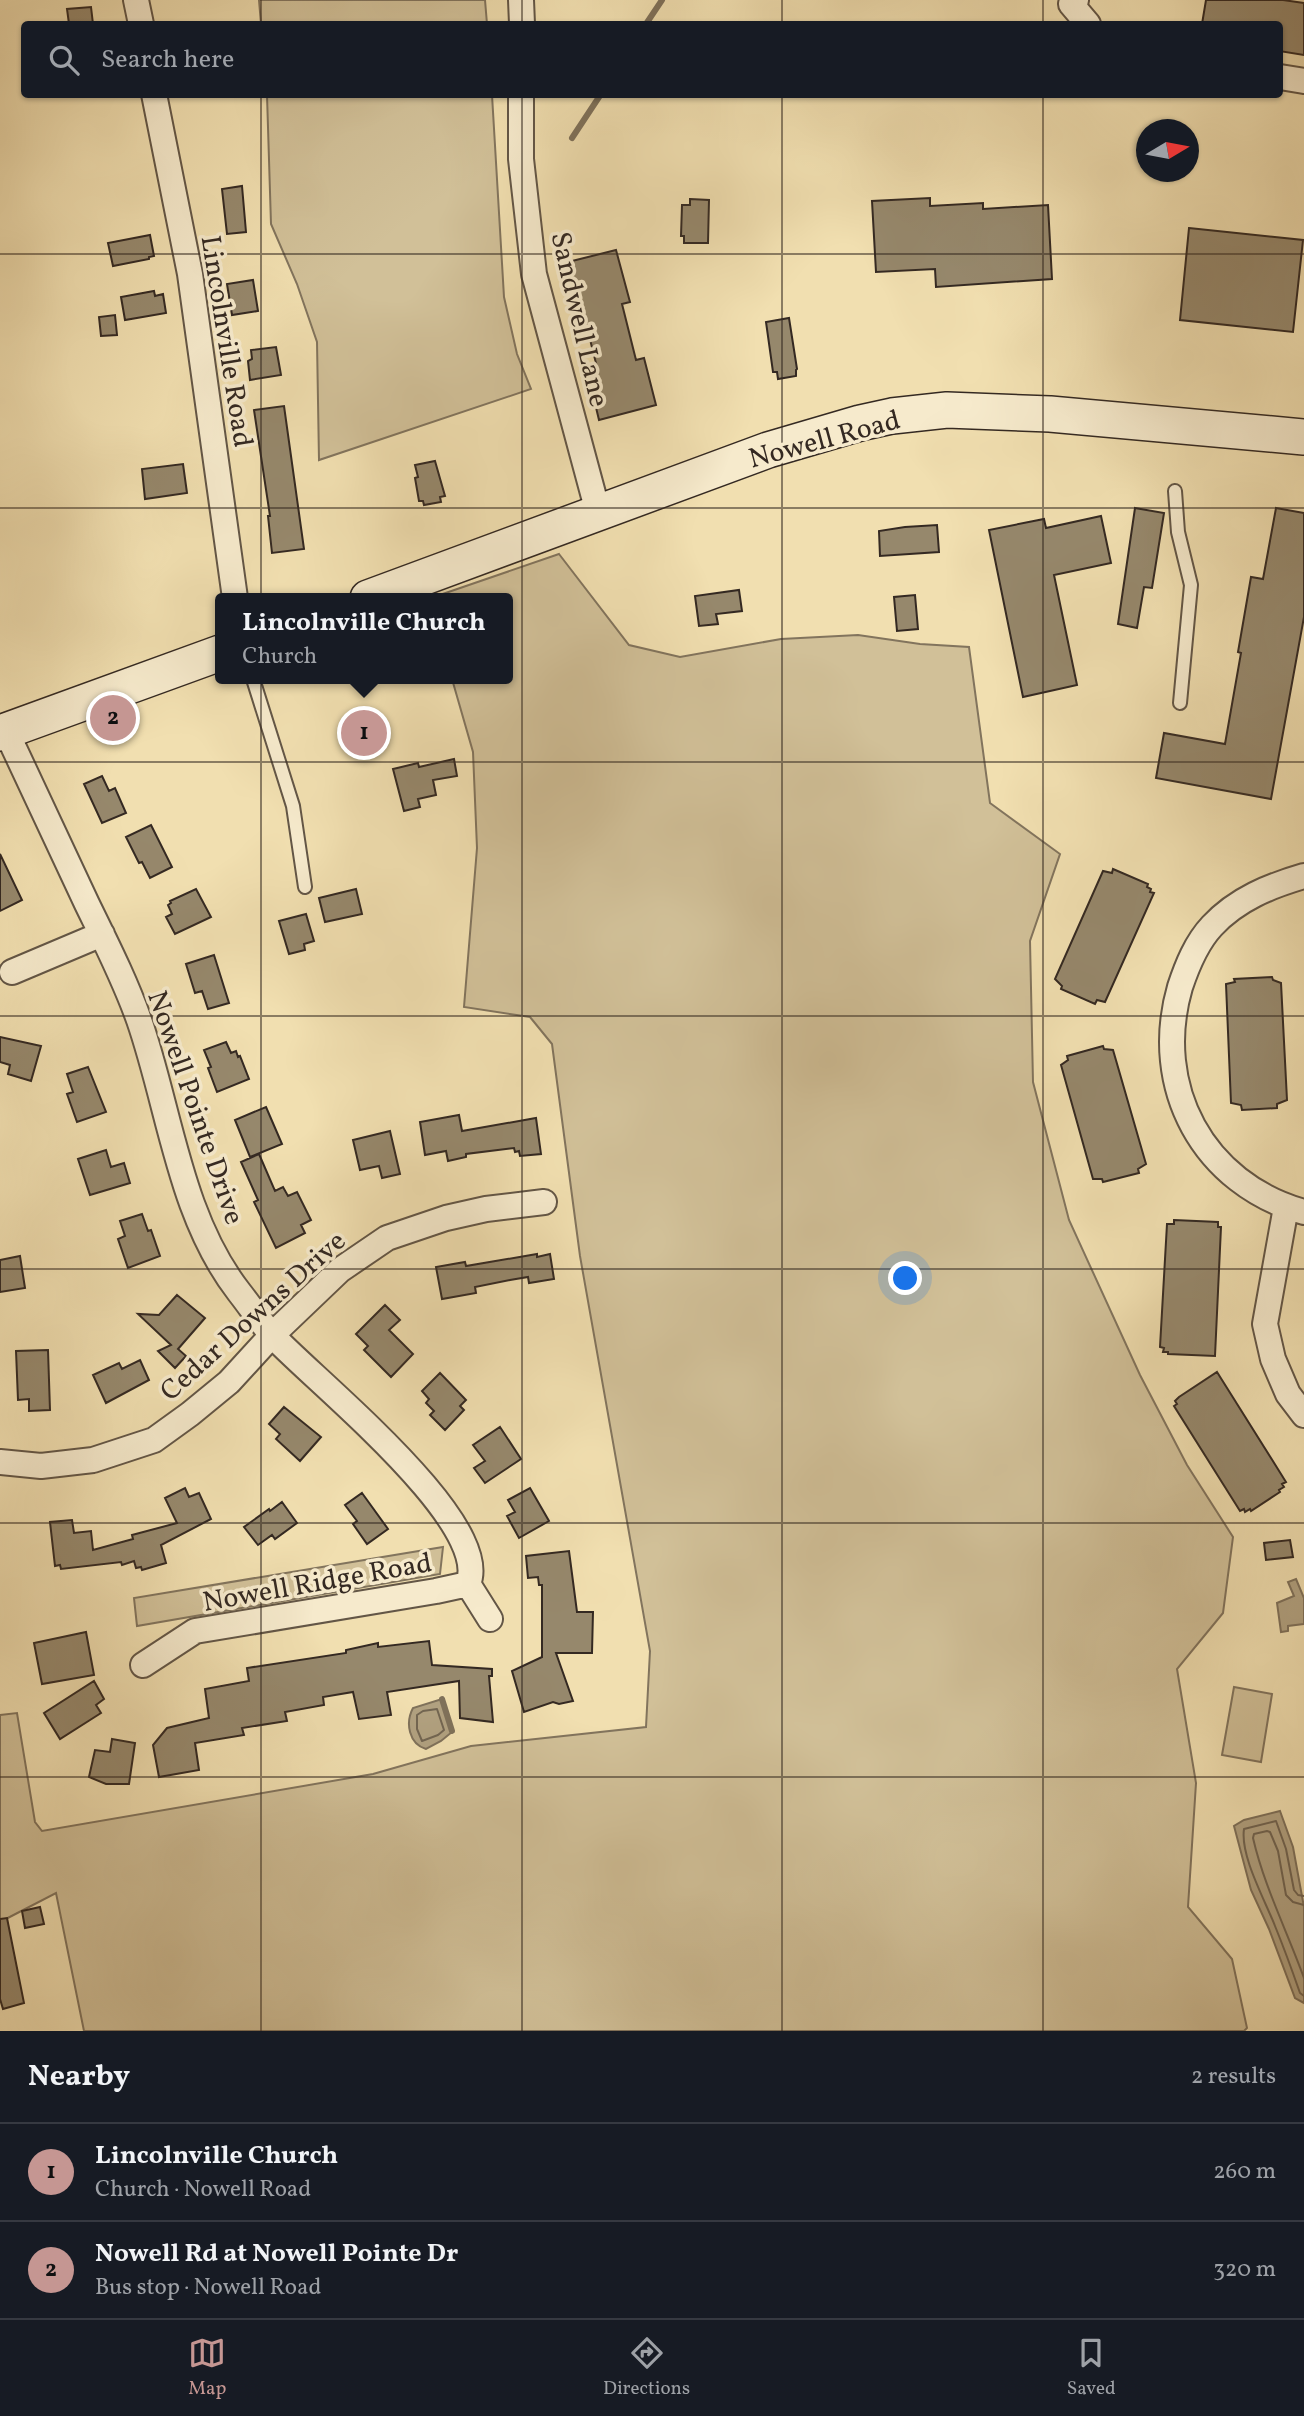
<!DOCTYPE html>
<meta charset="utf-8">
<style>
body{margin:0;font-family:Vollkorn,serif;background:#242831;color:#f1f3f6}
.compass{position:absolute;left:1136px;top:119px;width:63px;height:63px;border-radius:50%;background:#171b24;box-shadow:0 2px 5px #0004;rotate:80deg}
.you{position:absolute;left:906px;top:1279px;width:24px;height:24px;margin:-18px;border:5px solid #fff;border-radius:50%;background:#1a73e8;box-shadow:0 0 0 10px #1a73e833}
.badge{display:grid;place-items:center;width:46px;height:46px;border-radius:50%;background:#c59692;color:#111;font-size:23px;font-weight:700}
.pin{position:absolute;translate:-50% -50%;border:4px solid #fff;box-shadow:0 2px 7px #0006}
.popup{position:absolute;left:215px;top:593px;width:298px;height:91px;box-sizing:border-box;display:grid;place-content:center;border-radius:7px;background:#171b24;filter:drop-shadow(0 2px 5px #0005);font-size:23px;white-space:nowrap;color:#9ea1a6}
.popup b{font-size:26px;color:#f1f3f6}
.popup::after{content:'';position:absolute;left:50%;top:100%;margin-left:-14px;border:14px solid transparent;border-top-color:#171b24}
.list{margin:0;padding:0;list-style:none}
h2{display:flex;justify-content:space-between;align-items:center;height:91px;margin:0;padding:0 28px;font-size:30px}
h2 small{font-size:23px;font-weight:400;color:#9ea1a6}
.list li{display:grid;grid-template-columns:46px 1fr auto;gap:21px;align-items:center;box-sizing:border-box;height:98px;padding:0 28px;border-top:2px solid #363941}
.list b{display:block;font-size:26px;white-space:nowrap}
.list p{margin:0;font-size:23px;white-space:nowrap;color:#9ea1a6}
.list em{font-size:23px;font-style:normal;color:#9ea1a6}
.icon{flex:none;width:38px;height:38px;fill:none;stroke:currentColor;stroke-width:2;stroke-linecap:round;stroke-linejoin:round}
.map{position:relative;flex:none;width:1304px;height:2031px;overflow:hidden}
.search{position:absolute;background:#171b24;box-shadow:0 2px 5px #0004;left:21px;right:21px;top:21px;height:77px;display:flex;align-items:center;gap:18px;box-sizing:border-box;padding:0 24px;border-radius:7px;color:#9ea1a6;font-size:26px}
.sheet{height:287px;background:#171b24}
nav{display:flex;justify-content:space-around;align-items:center;box-sizing:border-box;height:98px;border-top:2px solid #363941;background:#171b24;font-size:19px;color:#9ea1a6}
nav a{display:grid;justify-items:center;gap:4px}
nav .on{color:#c59692}
.map>svg:first-child{display:block}
.green{fill:#d1c098;stroke:#82745d;stroke-width:2}
.water{fill:#b1a180;stroke:#7f715a;stroke-width:2}
.lines{fill:none;stroke-linecap:round;stroke-linejoin:round}
.shore{stroke:#726551;stroke-width:2}
.stream{stroke:#7f715a;stroke-width:6}
.building{fill:#96886c;stroke:#342922;stroke-width:2}
.lane-casing{stroke:#635646;stroke-width:16}
.street-casing{stroke:#635646;stroke-width:28}
.secondary-casing{stroke:#342922;stroke-width:38}
.lane{stroke:#f6eacc;stroke-width:12}
.street{stroke:#f6eacc;stroke-width:24}
.secondary{stroke:#f6eacc;stroke-width:35}
.grid{fill:none;stroke:#342922;stroke-width:2;stroke-opacity:0.55}
.labels{text-anchor:middle;stroke-width:7;stroke-linejoin:round;paint-order:stroke}
.street-label{font-size:28px;fill:#342922;stroke:#f6eacc}
</style>
<div class="map">
<svg width="1304" height="2031" viewBox="0 0 1304 2031">
<rect width="100%" height="100%" fill="#f1dfb0"/>
<filter id="stains"><feTurbulence type="fractalNoise" baseFrequency=".00286" numOctaves="4"/><feColorMatrix values="0 0 0 0 .2 0 0 0 0 .09 0 0 0 0 .02 0 0 0 .5 -.17"/></filter>
<radialGradient id="worn" r=".72"><stop offset=".6" stop-color="#630" stop-opacity="0"/><stop offset="1" stop-color="#630" stop-opacity=".3"/></radialGradient>
<!-- green -->
<path class="green" d="M259 0H485L487 24H261Z
M267 95H492L504 297 517 354 531 389 319 460 317 342 297 284 271 224Z
M559 554 629 645 680 657 781 639 858 635 920 644 969 647 990 803 1060 854 1030 941 1033 1082 1069 1220 1140 1375 1187 1465 1233 1537 1223 1613 1177 1669 1196 1783 1188 1907 1232 1959 1247 2028 1244 2031H84L56 1893 0 1922V1715L17 1713 35 1822 42 1831 373 1774 471 1746 646 1727 650 1651 580 1256 552 1044 530 1017 464 1007 477 848 473 752 452 679H508V598H431Z
M443 1547 440 1574 137 1626 134 1598Z
M1234 1687 1272 1694 1261 1762 1222 1755Z"/>
<!-- water -->
<path class="water" d="M1296 1579 1304 1598V1624L1288 1626V1631L1281 1632 1277 1603 1294 1596 1288 1582Z
M442 1699 452 1732 441 1741 426 1749C409 1744 405 1723 413 1708Z
M1280 1811 1293 1847 1304 1907V2003L1295 1998 1269 1929 1251 1890 1234 1826 1244 1820Z"/>
<g class="lines">
<!-- shore -->
<path class="shore" d="M437 1709 444 1730 438 1735 422 1741 417 1729V1715L423 1711Z
M1304 1896 1298 1895 1294 1890 1286 1849 1276 1821 1244 1829C1240 1856 1265 1900 1275 1926 1284 1948 1292 1970 1300 1993L1304 1996
M1304 1905 1293 1902 1286 1895 1278 1851 1270 1832 1267 1831 1254 1834 1253 1838C1264 1886 1287 1931 1304 1978"/>
<!-- stream -->
<path class="stream" d="M646 24 662 0
M572 138 601 94
M442 1699 452 1731"/>
</g>
<!-- building -->
<path class="building" d="M1206 0H1283L1304 3V55L1279 51V24H1202Z
M91 7 93 24H69L67 9Z
M242 186 246 232 227 234 222 189Z
M930 198V206L983 203V209L1048 205 1052 279 936 287 935 269 876 272 872 201Z
M690 199 709 200 708 243H684V236H681L682 205H690Z
M1189 228 1303 240 1293 332 1180 320Z
M150 235 154 256 149 257V259L113 266 108 243Z
M616 250 630 302 622 304 636 360 644 358 656 405 599 420 588 374 598 371 582 308 572 311 560 264Z
M253 280 258 311 232 315 227 284Z
M154 291 155 296 163 294 166 313 125 320 121 297Z
M115 315 117 335 101 336 99 317Z
M789 318 797 369 796 370V376L778 379 777 372H773L766 322Z
M276 347 281 375 250 380 248 361 252 359 251 350Z
M284 406 304 549 272 553 268 516H270L254 410Z
M435 461 445 496 440 497 441 502 424 505 423 501H419L415 478 418 477 415 465Z
M183 464 187 493 145 499 142 469Z
M1135 508 1164 513 1152 588 1144 587 1137 628 1118 624Z
M1276 508 1304 513V617L1271 799 1156 778 1164 733 1225 744 1241 653 1238 652 1251 577 1263 579Z
M1101 516 1111 563 1054 575 1077 685 1023 697 989 530 1044 519 1046 528Z
M937 525 939 552 880 556 879 531 905 527Z
M739 590 742 611 716 614 718 624 699 626 695 596Z
M915 595 918 629 897 631 894 597Z
M454 759 457 776 433 780 436 795 418 799 420 807 404 811 393 769 418 763 419 767Z
M102 776 109 791 115 788 126 813 102 823 84 784Z
M151 825 172 867 150 878 142 862 139 863 126 837Z
M0 854 22 900 0 911Z
M1113 869 1148 884 1147 887 1151 889 1150 892 1154 893 1105 1002 1097 1000 1095 1004 1061 989 1062 986 1055 979 1103 871 1112 873Z
M196 889 211 917 175 934 166 917 172 914 168 905 171 903 170 901Z
M356 889 362 914 325 922 319 898Z
M306 914 314 941 304 944 305 950 289 954 279 921Z
M214 955 229 1003 208 1009 202 991 195 993 186 964Z
M1272 977 1273 980 1281 983 1287 1100 1277 1104V1108L1242 1110 1241 1105 1231 1103 1226 984 1235 982 1234 979Z
M0 1037 41 1046 31 1081 8 1074 10 1065 0 1062Z
M226 1042 231 1053 236 1051 238 1057 240 1056 249 1079 217 1092 208 1068 211 1067 204 1050Z
M1103 1046 1104 1049 1113 1050 1146 1164 1138 1169 1139 1173 1103 1182 1102 1179H1093L1061 1065 1068 1060 1067 1056Z
M88 1067 106 1112 77 1122 67 1094 73 1092 67 1074Z
M266 1107 282 1144 250 1157 235 1120Z
M459 1115 462 1131 536 1118 541 1154 520 1156 519 1151 515 1152 514 1148 466 1154V1157L448 1161 446 1151 425 1155 420 1122Z
M390 1131 400 1174 382 1178 379 1166 360 1170 353 1140Z
M106 1150 111 1167 124 1163 130 1183 90 1195 78 1159Z
M259 1154 275 1191 283 1187 288 1196 297 1192 311 1220 301 1225 305 1233 276 1248 254 1202 258 1200 241 1162Z
M142 1214 148 1231 151 1230 160 1256 128 1268 118 1239 125 1236 120 1221Z
M1174 1220 1218 1222V1227H1221L1215 1356 1168 1354V1352H1163L1164 1348 1160 1347 1167 1224H1174Z
M537 1254V1257L550 1254 554 1279 529 1283 528 1277 510 1280 475 1287 476 1293 442 1299 436 1267 465 1262 466 1266Z
M20 1256 25 1288 0 1292V1260Z
M177 1295 205 1318 178 1349 186 1356 175 1368 158 1351 171 1345 138 1314 159 1315Z
M385 1305 400 1320 389 1330 413 1354 391 1377 364 1350 368 1346 356 1334Z
M48 1350 50 1410 29 1411V1399L18 1400 16 1351Z
M140 1360 149 1380 106 1403 93 1375 119 1363 122 1369Z
M1217 1372 1286 1482 1282 1484 1284 1487 1279 1490 1280 1492 1251 1511 1250 1509 1245 1512 1244 1509 1240 1511 1174 1406 1177 1404 1175 1401 1179 1397Z
M440 1373 466 1400 460 1406 464 1410 445 1430 430 1415 434 1411 426 1403 429 1399 422 1391Z
M284 1407 321 1437 300 1461 276 1439 280 1434 269 1424Z
M500 1427 521 1459 485 1483 474 1468 485 1461 473 1445Z
M185 1488 189 1497 199 1493 211 1519 161 1545 166 1563 142 1570 141 1567 136 1568 134 1561 122 1565 121 1562 61 1569 60 1565 55 1566 50 1522 72 1520 74 1533 91 1531 93 1550 133 1539 132 1535 177 1523 165 1498Z
M530 1488 549 1521 519 1538 507 1516 515 1512 508 1500Z
M362 1493 388 1529 367 1544 353 1524 357 1521 345 1505Z
M282 1502 297 1523 275 1539 272 1535 258 1545 244 1527 269 1509 270 1511Z
M1290 1540 1293 1557 1266 1560 1264 1543Z
M569 1551 577 1612H593L592 1653H556L573 1701 559 1704 553 1702 524 1712 512 1671 542 1657V1585H539L538 1577 528 1578 526 1556Z
M86 1632 94 1675 42 1684 34 1643Z
M429 1641 432 1665 492 1669V1676H489L493 1722 460 1718 459 1681 387 1692 391 1715 359 1719 353 1692 323 1697 324 1705 285 1712 287 1721 242 1728 244 1735 195 1743 199 1770 159 1777 153 1745 167 1728 209 1718 205 1689 249 1681 247 1668 346 1653V1650L378 1643V1647Z
M94 1681 104 1699 96 1705 101 1713 60 1739 44 1713Z
M112 1739 135 1743 129 1784H106L89 1777 95 1750 110 1752Z
M40 1907 44 1924 25 1928 22 1911Z
M7 1918 24 2003 3 2009 0 1999V1919Z"/>
<g class="lines">
<!-- lane casing -->
<g class="lane-casing">
<path id="lane" d="M1175 491 1178 532 1191 585 1180 703
M253 679 293 806 305 887"/>
</g>
<!-- street casing -->
<g class="street-casing">
<path id="street" d="M136 0 141 24
M521 0 522 24
M1076 0 1071 4 1088 24
M1280 77 1304 81
M154 94 190 274 235 598
M521 94V159L534 274 598 512
M6 731C33 788 60 846 87 904 105 941 125 980 139 1020 170 1109 179 1215 239 1292 250 1306 260 1321 271 1334 311 1378 494 1522 468 1584L436 1591 195 1631 143 1665
M1304 876C1270 886 1237 899 1212 926 1196 943 1187 966 1180 987 1151 1087 1203 1184 1304 1212
M12 972 102 934
M1286 1207 1265 1324 1273 1359 1288 1394 1304 1415
M0 1462 41 1466 93 1460 154 1440 190 1414 229 1382 272 1335 340 1270 387 1238 446 1218 486 1209 544 1202
M468 1584 490 1619"/>
</g>
<!-- secondary casing -->
<g class="secondary-casing">
<path id="secondary" d="M368 598 768 450 860 423 892 416 947 410 1050 414 1304 437
M0 733 220 653"/>
</g>
<!-- lane -->
<use href="#lane" class="lane"/>
<!-- street -->
<use href="#street" class="street"/>
<!-- secondary -->
<use href="#secondary" class="secondary"/>
</g>
<!-- grid -->
<path class="grid" d="M261 0V24M522 0V24M782 0V24M1043 0V24M261 94V2031M522 94V2031M782 94V2031M1043 94V2031M0 254H1304M0 508H1304M0 762H1304M0 1016H1304M0 1269H1304M0 1523H1304M0 1777H1304"/>
<g class="labels">
<!-- street labels -->
<g class="street-label">
<text transform="translate(581 319) rotate(77)" y="10">Sandwell Lane</text>
<text transform="translate(228 341) rotate(81)" y="10">Lincolnville Road</text>
<text transform="translate(824 438) rotate(-15)" y="10">Nowell Road</text>
<text transform="translate(197 1107) rotate(71)" y="10">Nowell Pointe Drive</text>
<text transform="translate(252 1315) rotate(-42)" y="10">Cedar Downs Drive</text>
<text transform="translate(317 1581) rotate(-10)" y="10">Nowell Ridge Road</text>
</g>
</g>
<rect width="100%" height="100%" filter="url(#stains)"/>
<rect width="100%" height="100%" fill="url(#worn)"/>
</svg>
<svg class="compass" viewBox="-18 -18 36 36"><path d="M0-13l5 13h-10z" fill="#e53935"/><path d="M0 13l5-13h-10z" fill="#9ea1a6"/></svg>
<div class="you"></div>
<div class="pin badge" style="left:364px;top:733px">1</div>
<div class="popup"><b>Lincolnville Church</b>Church</div>
<div class="pin badge" style="left:113px;top:718px">2</div>
<div class="search"><svg class="icon" aria-label="search" viewBox="0 0 24 24"><circle cx="10" cy="10" r="6"/><path d="M15 15l6 6"/></svg>Search here</div>
</div>
<section class="sheet">
<h2>Nearby<small>2 results</small></h2>
<ul class="list">
<li><span class="badge">1</span><div><b>Lincolnville Church</b><p>Church · Nowell Road</p></div><em>260 m</em></li>
<li><span class="badge">2</span><div><b>Nowell Rd at Nowell Pointe Dr</b><p>Bus stop · Nowell Road</p></div><em>320 m</em></li>
</ul>
</section>
<nav>
<a class="on"><svg class="icon" aria-label="map" viewBox="0 0 24 24"><path d="M3 6l6-2 6 2 6-2v14l-6 2-6-2-6 2zM9 4v14M15 6v14"/></svg>Map</a>
<a><svg class="icon" aria-label="directions" viewBox="0 0 24 24"><path d="M12 3l9 9-9 9-9-9zM9 14v-3h6M13 9l2 2-2 2"/></svg>Directions</a>
<a><svg class="icon" aria-label="saved" viewBox="0 0 24 24"><path d="M7 4h10v16l-5-4-5 4z"/></svg>Saved</a>
</nav>
